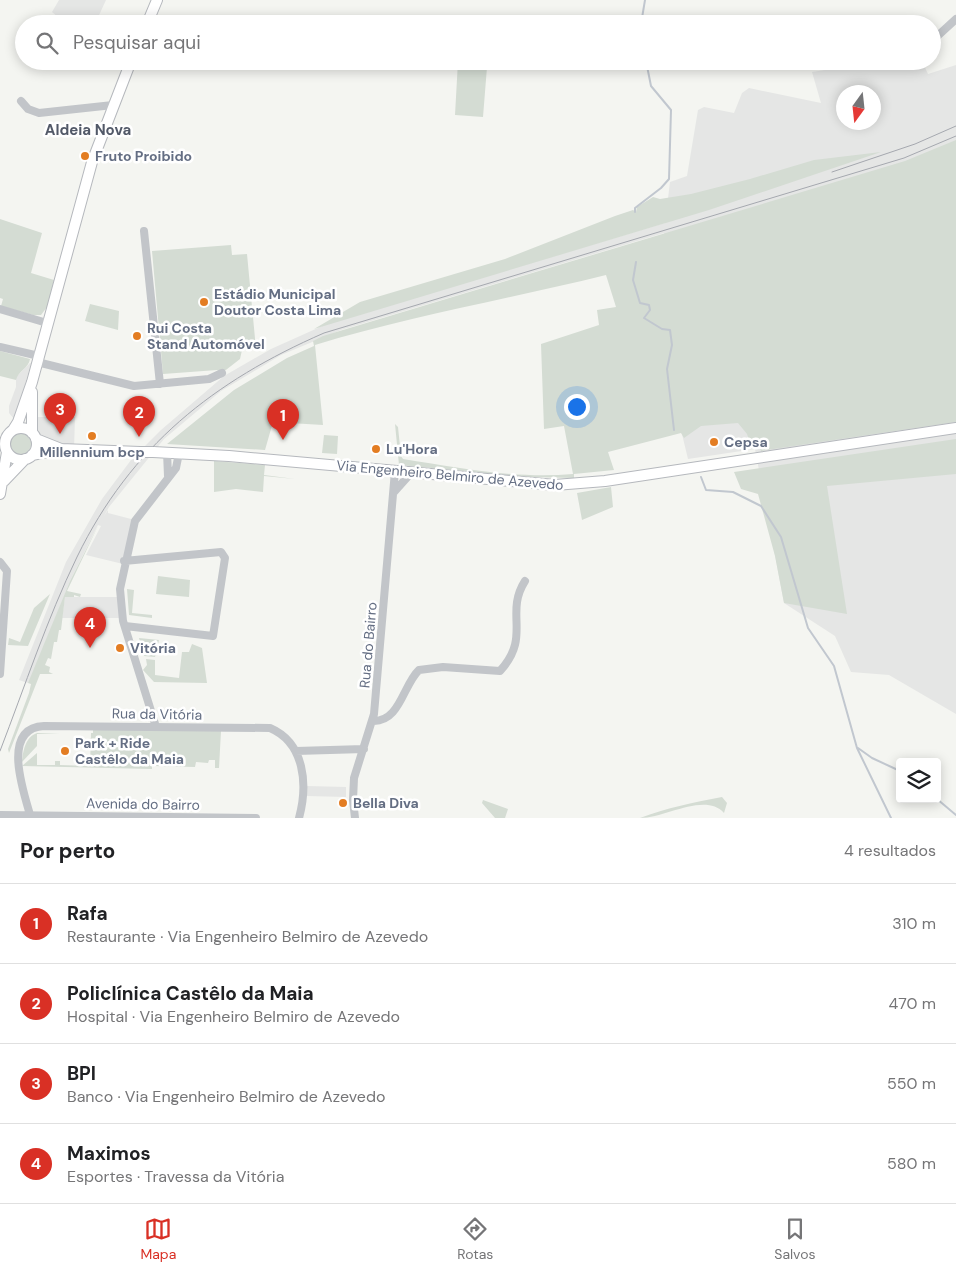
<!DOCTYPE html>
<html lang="pt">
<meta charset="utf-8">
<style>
body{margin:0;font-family:"DM Sans",sans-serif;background:#f6f6f6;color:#202124}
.controls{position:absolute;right:15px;bottom:15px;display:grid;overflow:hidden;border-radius:5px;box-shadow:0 2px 12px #0003}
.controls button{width:45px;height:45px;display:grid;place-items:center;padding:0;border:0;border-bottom:1px solid #e0e0e0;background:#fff;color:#202124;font:25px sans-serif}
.compass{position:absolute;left:836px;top:85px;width:45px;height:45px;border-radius:50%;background:#fff;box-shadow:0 2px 12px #0003;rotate:195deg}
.you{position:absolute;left:576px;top:406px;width:18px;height:18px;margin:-12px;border:4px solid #fff;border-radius:50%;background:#1a73e8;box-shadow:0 0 0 8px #1a73e833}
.badge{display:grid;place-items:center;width:32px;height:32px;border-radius:50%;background:#d93025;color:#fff;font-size:16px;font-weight:700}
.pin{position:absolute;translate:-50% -41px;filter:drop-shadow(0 1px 2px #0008)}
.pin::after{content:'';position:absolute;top:26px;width:18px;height:15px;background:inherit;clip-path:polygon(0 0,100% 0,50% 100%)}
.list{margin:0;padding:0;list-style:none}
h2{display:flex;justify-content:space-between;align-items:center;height:65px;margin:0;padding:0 20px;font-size:21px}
h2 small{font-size:16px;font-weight:400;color:#757577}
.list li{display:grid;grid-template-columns:32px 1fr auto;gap:15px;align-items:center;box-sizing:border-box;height:80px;padding:0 20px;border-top:1px solid #e0e0e0}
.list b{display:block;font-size:19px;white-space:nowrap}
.list p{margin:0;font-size:16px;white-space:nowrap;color:#757577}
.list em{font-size:16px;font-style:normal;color:#757577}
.icon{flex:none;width:28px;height:28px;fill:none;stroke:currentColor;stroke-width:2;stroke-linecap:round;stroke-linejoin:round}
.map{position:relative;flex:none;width:956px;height:818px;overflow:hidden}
.search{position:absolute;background:#fff;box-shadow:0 2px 12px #0003;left:15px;right:15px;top:15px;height:55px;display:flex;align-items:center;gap:12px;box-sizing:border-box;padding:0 18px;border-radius:28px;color:#757577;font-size:19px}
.sheet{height:385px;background:#fff}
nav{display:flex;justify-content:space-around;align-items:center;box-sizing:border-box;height:70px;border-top:1px solid #e0e0e0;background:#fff;font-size:14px;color:#757577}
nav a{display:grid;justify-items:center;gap:2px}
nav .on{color:#d93025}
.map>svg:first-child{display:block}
.built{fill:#e5e6e5;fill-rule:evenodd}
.green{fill:#d4dcd3}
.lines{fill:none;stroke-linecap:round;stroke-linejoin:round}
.stream{stroke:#c1c7cf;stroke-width:2}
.major-casing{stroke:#b5b8bd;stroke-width:12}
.minor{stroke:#c2c5c9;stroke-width:8}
.major{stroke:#fff;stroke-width:10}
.tram{stroke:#a5a8af;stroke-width:1}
.major-bridge-casing{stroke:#b5b8bd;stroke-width:12;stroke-linecap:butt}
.major-bridge{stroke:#fff;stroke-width:10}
.poi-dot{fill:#e37d23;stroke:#fff;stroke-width:2}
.labels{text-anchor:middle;stroke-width:5;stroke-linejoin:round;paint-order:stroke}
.poi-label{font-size:14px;font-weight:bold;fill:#646e83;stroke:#fff;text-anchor:start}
.street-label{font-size:14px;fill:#646e83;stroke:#fff}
.neighbourhood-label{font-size:15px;font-weight:bold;fill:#525968;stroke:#fff}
</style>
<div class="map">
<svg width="956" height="818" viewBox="0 0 956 818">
<rect width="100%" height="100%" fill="#f4f5f1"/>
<!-- built -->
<path class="built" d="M59 0H106L95 24H66L52 12Z
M882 61H922L928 74 956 65V714L889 675 851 672 835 636 784 603 755 449 688 459 681 430 664 233 341 330 281 355 221 391 164 439 109 507 104 516 108 510V513L135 520 123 564 86 555 101 526 98 525 70 581 31 680 28 683 19 680 66 562 102 499 131 460 161 430 224 376 271 349 329 323 665 223 670 182 687 176 698 110 704 107 734 113 742 93 749 88 821 103 812 72ZM844 92H874V122H844Z
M30 363H31L15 420 9 413V406L16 387V377Z
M31 417H75L74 449 36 439Z
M65 597H119L122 618H62Z
M307 786 346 787V797L307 796Z"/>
<!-- green -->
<path class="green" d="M458 61H486L487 67 483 117 455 115Z
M956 140V422L761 451 760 448 752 449 747 434 738 423 701 426 684 438 681 433 608 452 614 470 574 474V478L530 477 399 465 395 424 398 427 401 456 403 459C460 468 516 479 573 474L564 426 544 429 541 344 599 325 597 310 616 307 606 275C509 299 411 316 315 345L323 425 273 422 265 450 167 444 234 390 287 358 314 346 313 341 323 336 905 161Z
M881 152 709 210 314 329 360 302 505 259 615 216 633 210 636 212 637 207 653 197 660 199 691 194 750 179 814 160Z
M0 219 42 233 31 273 54 280 47 307 41 315H33L1 306 3 299 0 298Z
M231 245 232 255 247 254 256 349 242 350 240 359 222 373 217 370 163 374 152 251Z
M90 304 119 311 118 330 85 321Z
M0 351 30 359C29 368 18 371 16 380L0 376Z
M9 444a11 11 0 1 1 22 0a11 11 0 1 1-22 0Z
M324 435 338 436 337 454 322 453Z
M956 439V474L827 486 847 614 784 603 775 556 758 494 741 489 734 472Z
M214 461 265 465 264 475 295 479 264 476 263 492 236 489 214 492Z
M611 487 613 507 582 520 577 493Z
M98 526 67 591 81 594 80 597 74 595V597H65L61 630H59L57 642H54L51 659 48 658 45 665 50 667 49 672 53 674H40L9 753 8 749 29 693 31 684 28 683 70 581Z
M158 576 190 580 189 597 156 594Z
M127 589 134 590 132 613 152 615V618L129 615Z
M50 594 28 646 8 645 9 638 20 642 34 608Z
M139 638 159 640 155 657 144 656Z
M192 644 202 648 207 683 154 682 143 670 147 665 146 659 155 660V675L179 678 182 652H189Z
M93 729 221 731 219 768H215V760H209L208 763 196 762 195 767 152 766V769L22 766 37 753V765H55V761H60V765L90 766 91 733H93Z
M37 733 60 734H37V746L22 762C23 752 25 737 37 733Z
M722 797 727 803 724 813C705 792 666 818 640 818 666 808 695 802 722 797Z
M483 800 508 809 505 818H495L482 803Z"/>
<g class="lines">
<!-- stream -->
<path class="stream" d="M641 24 645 0
M635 212V208L661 188 669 179 671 110 651 86 646 61
M636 262 633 280 640 303 649 305 650 310 644 318 662 329 670 330 672 345 667 369 674 430
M701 477 706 490 733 492 761 506 781 537 808 628 834 666 857 748 891 818
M858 748 872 758 900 771
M937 799 956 815"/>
<!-- major casing -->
<g class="major-casing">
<path id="major" d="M147 24 157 0
M5 444a16 16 0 1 1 32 0a16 16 0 1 1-32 0Z
M13 430 18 422 32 382 92 162 131 61
M32 433V392
M36 439 61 449 140 452
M153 452 229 456 555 485 605 481 956 428
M32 455 61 449
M4 481 25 459
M0 494 7 452"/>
</g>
<!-- minor -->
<path class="minor" d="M932 41 956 19
M21 101 28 109 39 113 113 105
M144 231 160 384
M0 309 47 323
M0 347 39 356
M37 362 134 386 209 379 222 373
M167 452 168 476
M394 492 411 473
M124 561 221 552 225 558 213 636 125 626
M0 562 7 571 0 674
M373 721C400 722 403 685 419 670L443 667 500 671C532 636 504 614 525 581
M156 727 123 621 120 589 135 521 176 468 179 453
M296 751 364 749
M0 815 256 818
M31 818C24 793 0 728 44 726L270 728C305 743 308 785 299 818
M355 818 353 800 354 778 374 714 395 471"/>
<!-- major -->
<use href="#major" class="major"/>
<!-- tram -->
<path class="tram" d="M832 172 915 144 956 126
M0 751C25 686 47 619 77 557 131 446 214 381 324 333L904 158 956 136"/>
<!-- major-bridge casing -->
<g class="major-bridge-casing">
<path id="major-bridge" d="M140 452H153"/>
</g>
<!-- major-bridge -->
<use href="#major-bridge" class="major-bridge"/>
</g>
<!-- markers -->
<g class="poi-dot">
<circle cx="85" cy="156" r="5"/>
<circle cx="204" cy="302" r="5"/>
<circle cx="137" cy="336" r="5"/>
<circle cx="92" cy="436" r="5"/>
<circle cx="714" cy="442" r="5"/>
<circle cx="376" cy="449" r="5"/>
<circle cx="120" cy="648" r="5"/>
<circle cx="65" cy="751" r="5"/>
<circle cx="343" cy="803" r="5"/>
</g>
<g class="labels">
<!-- poi labels -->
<g class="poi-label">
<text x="95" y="161">Fruto Proibido</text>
<text x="214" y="299">Estádio Municipal<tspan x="214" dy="16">Doutor Costa Lima</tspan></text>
<text x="147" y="333">Rui Costa<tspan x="147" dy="16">Stand Automóvel</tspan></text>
<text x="724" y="447">Cepsa</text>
<text x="386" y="454">Lu'Hora</text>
<text x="92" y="457" text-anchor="middle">Millennium bcp</text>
<text x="130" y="653">Vitória</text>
<text x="75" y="748">Park + Ride<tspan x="75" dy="16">Castêlo da Maia</tspan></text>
<text x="353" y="808">Bella Diva</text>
</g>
<!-- street labels -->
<g class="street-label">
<text transform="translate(450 475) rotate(5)" y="5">Via Engenheiro Belmiro de Azevedo</text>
<text transform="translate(368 645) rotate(-85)" y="5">Rua do Bairro</text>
<text transform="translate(157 714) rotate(1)" y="5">Rua da Vitória</text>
<text transform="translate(143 804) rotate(1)" y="5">Avenida do Bairro</text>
</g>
<!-- neighbourhood labels -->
<g class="neighbourhood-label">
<text x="88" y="135">Aldeia Nova</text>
</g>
</g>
</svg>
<div class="controls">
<button><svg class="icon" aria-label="layers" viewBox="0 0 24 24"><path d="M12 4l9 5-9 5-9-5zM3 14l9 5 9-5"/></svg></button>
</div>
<svg class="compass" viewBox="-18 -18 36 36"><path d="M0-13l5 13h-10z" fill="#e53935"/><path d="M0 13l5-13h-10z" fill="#757577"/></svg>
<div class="you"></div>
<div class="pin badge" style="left:283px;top:440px">1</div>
<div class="pin badge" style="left:139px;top:437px">2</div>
<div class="pin badge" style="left:60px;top:434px">3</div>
<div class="pin badge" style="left:90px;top:648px">4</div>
<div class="search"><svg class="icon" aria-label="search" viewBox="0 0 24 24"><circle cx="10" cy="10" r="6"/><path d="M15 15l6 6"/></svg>Pesquisar aqui</div>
</div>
<section class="sheet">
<h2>Por perto<small>4 resultados</small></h2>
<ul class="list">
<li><span class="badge">1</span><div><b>Rafa</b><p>Restaurante · Via Engenheiro Belmiro de Azevedo</p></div><em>310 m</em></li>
<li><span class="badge">2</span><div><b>Policlínica Castêlo da Maia</b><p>Hospital · Via Engenheiro Belmiro de Azevedo</p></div><em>470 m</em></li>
<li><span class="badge">3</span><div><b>BPI</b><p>Banco · Via Engenheiro Belmiro de Azevedo</p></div><em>550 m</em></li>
<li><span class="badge">4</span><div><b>Maximos</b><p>Esportes · Travessa da Vitória</p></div><em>580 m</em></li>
</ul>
</section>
<nav>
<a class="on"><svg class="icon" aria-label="map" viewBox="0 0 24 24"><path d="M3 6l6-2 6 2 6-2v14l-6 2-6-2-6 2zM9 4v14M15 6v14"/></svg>Mapa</a>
<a><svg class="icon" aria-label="directions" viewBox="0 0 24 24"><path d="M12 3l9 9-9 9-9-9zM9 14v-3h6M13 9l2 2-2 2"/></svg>Rotas</a>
<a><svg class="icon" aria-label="saved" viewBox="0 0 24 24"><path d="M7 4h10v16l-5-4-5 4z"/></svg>Salvos</a>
</nav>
